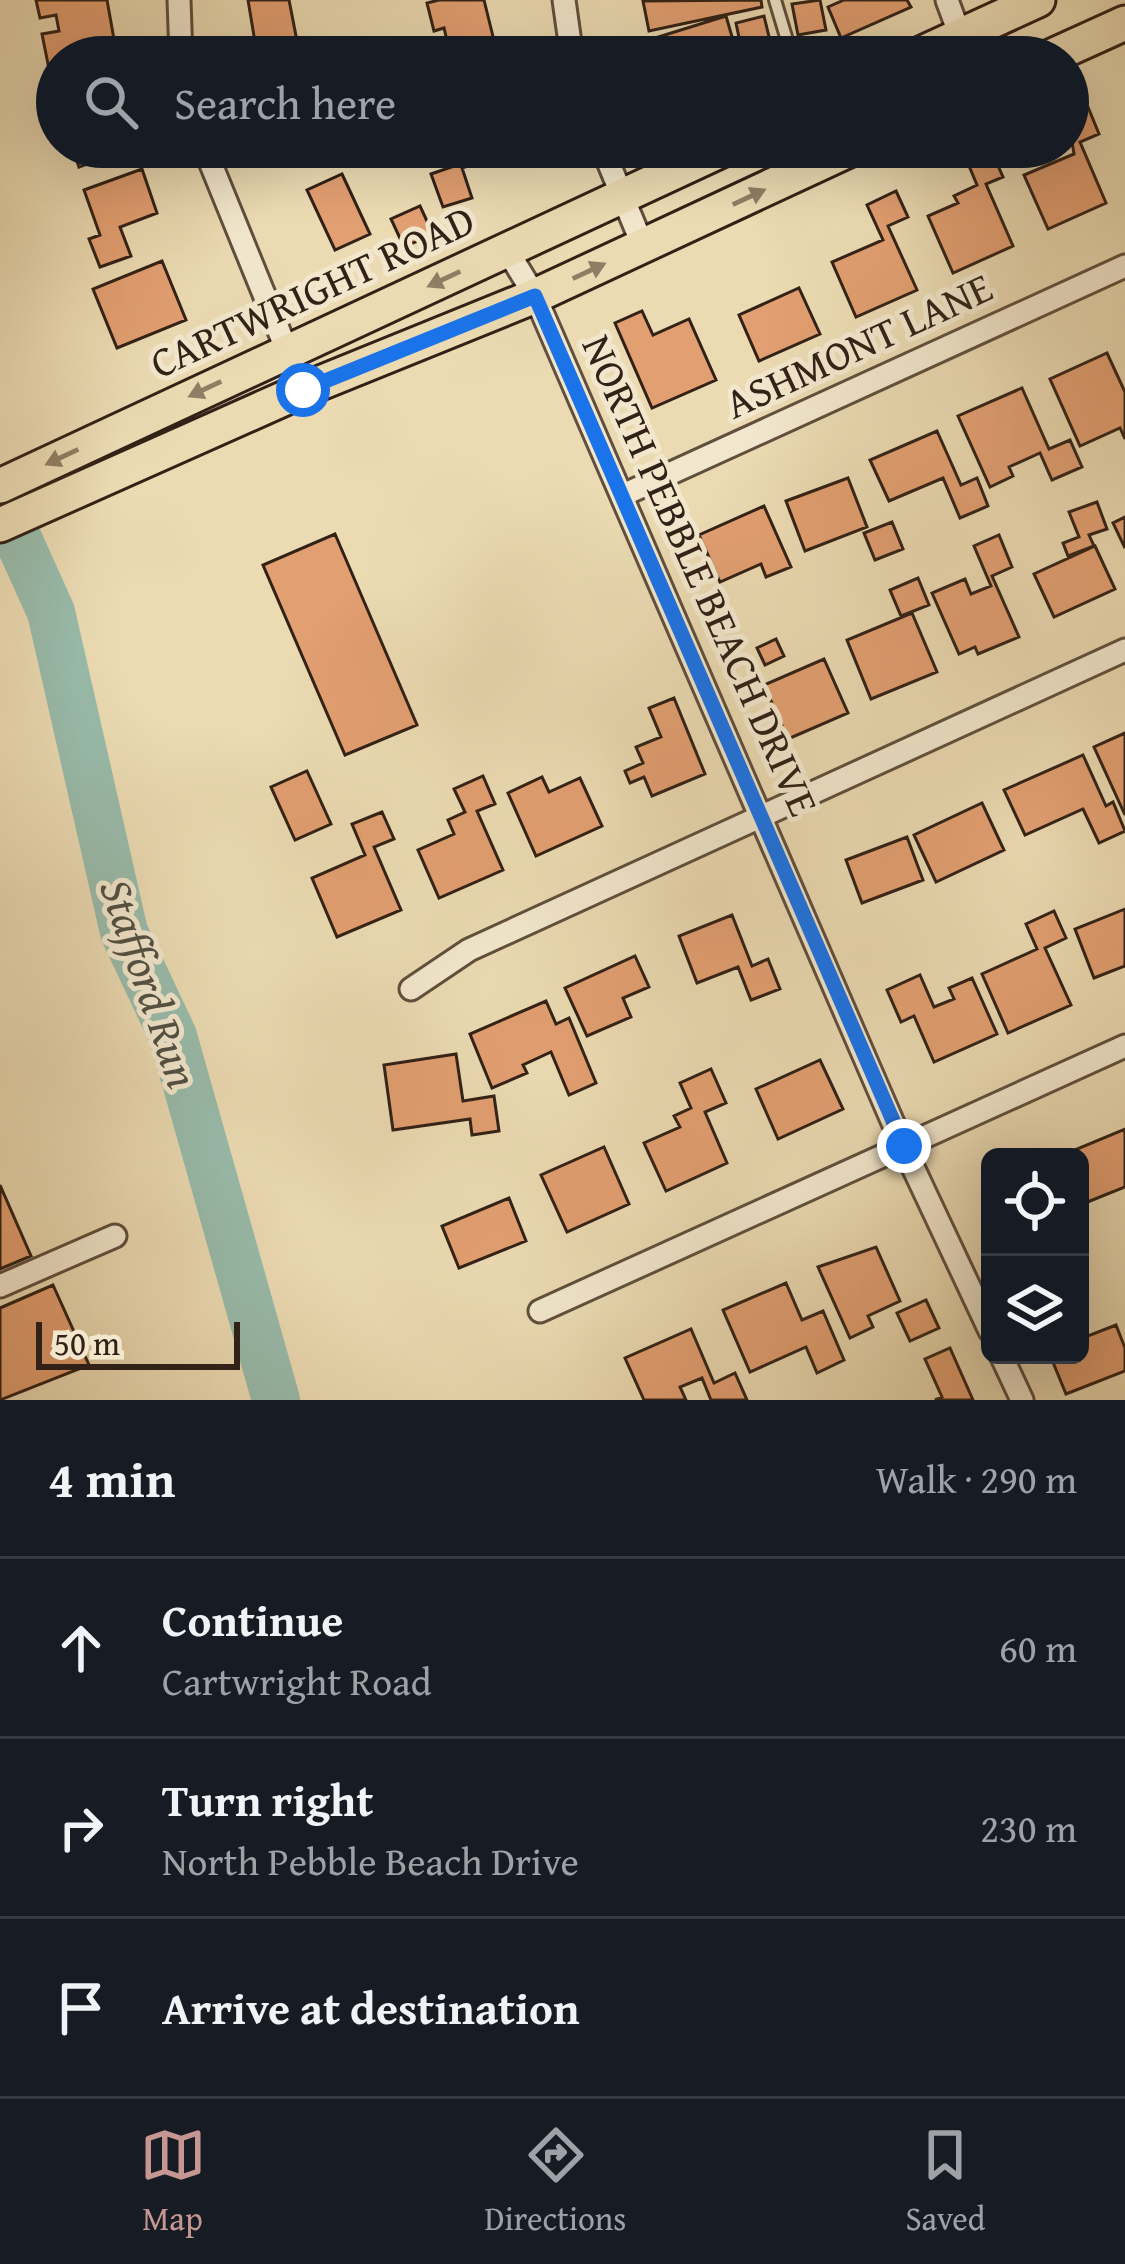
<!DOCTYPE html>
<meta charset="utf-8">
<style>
body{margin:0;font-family:"Gentium Book Plus",serif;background:#20242c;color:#f1f3f6}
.controls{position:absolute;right:36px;bottom:36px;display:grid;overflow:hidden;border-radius:18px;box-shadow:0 12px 48px #0002}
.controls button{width:108px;height:108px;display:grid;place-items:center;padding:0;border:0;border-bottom:3px solid #363941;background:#171b24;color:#f1f3f6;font:60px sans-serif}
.scale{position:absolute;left:36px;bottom:30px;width:204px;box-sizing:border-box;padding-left:12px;border:6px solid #322116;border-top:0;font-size:33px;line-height:42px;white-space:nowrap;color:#322116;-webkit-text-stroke:9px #f2e7cd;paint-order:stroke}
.stop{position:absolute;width:36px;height:36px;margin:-27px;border:9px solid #1a73e8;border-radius:50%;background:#fff}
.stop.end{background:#1a73e8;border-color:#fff;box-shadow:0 3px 12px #0008}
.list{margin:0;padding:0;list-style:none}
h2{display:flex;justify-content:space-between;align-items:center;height:156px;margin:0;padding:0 48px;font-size:51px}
h2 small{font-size:39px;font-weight:400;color:#9ea1a6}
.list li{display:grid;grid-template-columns:78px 1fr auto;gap:36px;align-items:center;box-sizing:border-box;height:180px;padding:0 48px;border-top:3px solid #363941}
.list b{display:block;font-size:45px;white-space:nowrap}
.list p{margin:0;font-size:39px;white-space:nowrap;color:#9ea1a6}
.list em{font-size:39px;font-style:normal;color:#9ea1a6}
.icon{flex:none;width:66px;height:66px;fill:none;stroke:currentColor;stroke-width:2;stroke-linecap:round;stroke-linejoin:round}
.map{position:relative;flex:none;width:1125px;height:1400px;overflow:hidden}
.search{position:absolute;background:#171b24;box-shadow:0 12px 48px #0002;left:36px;right:36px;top:36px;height:132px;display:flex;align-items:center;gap:30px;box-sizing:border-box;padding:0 42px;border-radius:66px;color:#9ea1a6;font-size:45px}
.sheet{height:696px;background:#171b24}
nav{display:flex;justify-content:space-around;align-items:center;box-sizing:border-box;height:168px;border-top:3px solid #363941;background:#171b24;font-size:33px;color:#9ea1a6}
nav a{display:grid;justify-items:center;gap:6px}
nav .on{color:#c59692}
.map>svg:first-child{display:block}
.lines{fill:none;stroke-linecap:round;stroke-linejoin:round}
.river{stroke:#98bbab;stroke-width:48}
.building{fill:#e29f71;stroke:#322116;stroke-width:3}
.service-casing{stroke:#604f3d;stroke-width:16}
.minor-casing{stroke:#604f3d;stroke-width:27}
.primary-casing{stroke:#322116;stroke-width:39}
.service{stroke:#f2e7cd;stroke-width:10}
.minor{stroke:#f2e7cd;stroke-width:21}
.primary{stroke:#ebdab2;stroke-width:33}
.oneway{fill:#8e7e64}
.route{stroke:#1a73e8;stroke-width:15}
.labels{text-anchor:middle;stroke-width:10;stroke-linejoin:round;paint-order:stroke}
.street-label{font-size:42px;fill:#322116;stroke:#f2e7cd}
.water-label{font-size:45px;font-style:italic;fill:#514f43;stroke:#f2e7cd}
</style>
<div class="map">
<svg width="1125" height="1400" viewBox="0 0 1125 1400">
<rect width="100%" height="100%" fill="#ebdab2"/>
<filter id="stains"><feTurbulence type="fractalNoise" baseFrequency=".00167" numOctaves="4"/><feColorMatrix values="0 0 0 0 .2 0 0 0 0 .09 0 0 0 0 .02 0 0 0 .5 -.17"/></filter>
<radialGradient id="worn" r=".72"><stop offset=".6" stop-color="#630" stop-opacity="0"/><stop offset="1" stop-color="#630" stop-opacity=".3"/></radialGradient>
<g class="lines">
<!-- river -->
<path class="river" d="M0 499 51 612 124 932 173 1036 276 1400"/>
</g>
<!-- building -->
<path class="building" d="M36 0H107L117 56 57 57V67L49 69 42 34 59 31 56 15 40 18Z
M248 0H289L297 41 256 48Z
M439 0H484L498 57H451L444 28 434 31 427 3Z
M761 0 762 7 649 31 643 1Z
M820 0 826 30 798 35 792 4Z
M844 0H907L911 7 841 38 828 7Z
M726 16 735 47 703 57H661L655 38Z
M764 16 771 45 742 52 736 23Z
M1088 107 1099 134 1080 142 1106 203 1048 229 1024 175 1074 154 1068 116Z
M72 147H115L118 153 79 167Z
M350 147H381L356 159Z
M457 147H524L462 168 472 198 443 207 431 174 463 163Z
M991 150 1003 177 986 184 1013 246 953 273 928 216 958 203 954 196 977 185 967 161Z
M142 169 157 213 120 227 131 256 100 267 89 239 100 235 84 190Z
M342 174 370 234 335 250 307 190Z
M896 191 908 217 888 226 917 290 856 317 832 262 883 240 867 205Z
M420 206 433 234 404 247 391 219Z
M162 261 186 320 117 348 93 289Z
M799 288 820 334 759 361 739 315Z
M642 311 653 335 689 319 716 380 652 408 615 323Z
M1107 353 1125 392V439L1120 428 1080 446 1050 379Z
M1022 388 1049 449 1070 440 1082 467 1052 480 1040 453 1009 467 1013 476 990 487 958 416Z
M937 431 961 485 977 478 988 506 960 518 943 478 889 501 870 460Z
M848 478 867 527 805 551 786 501Z
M1097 502 1107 529 1089 535 1094 546 1068 556 1063 543 1079 537 1069 512Z
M764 506 791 567 766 577 761 564 720 582 699 535Z
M1125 517V548L1113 523Z
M892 522 903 549 875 560 864 533Z
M335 534 417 725 345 755 263 565Z
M999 535 1012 567 992 576 1019 637 978 654 975 647 959 654 932 593 965 579 971 594 991 586 974 546Z
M1095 546 1115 589 1054 617 1034 574Z
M918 578 929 605 901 616 890 590Z
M912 613 937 672 871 699 847 640Z
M776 639 784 656 765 665 757 648Z
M824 659 848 713 788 739 764 685Z
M674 698 705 774 652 796 644 777 630 783 625 771 643 763 636 747 661 737 649 708Z
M1125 733V815L1094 747Z
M1083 755 1106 806 1113 802 1125 831 1099 843 1083 809 1025 835 1004 790Z
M307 771 331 824 295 840 271 787Z
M483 776 495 804 477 811 503 870 439 898 418 850 454 834 448 820 465 812 454 789Z
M542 777 549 792 580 778 602 826 536 856 508 793Z
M982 803 1004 850 936 882 914 835Z
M382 812 394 839 374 847 401 910 337 937 312 878 365 855 352 824Z
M907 837 923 880 862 903 846 860Z
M1125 909V966L1094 978 1075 929Z
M1054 911 1066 938 1045 948 1071 1005 1008 1033 982 974 1037 949 1026 924Z
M732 915 752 966 768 959 780 989 751 1000 738 967 697 983 679 936Z
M635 956 649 987 623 998 631 1017 587 1036 565 988Z
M920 975 934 1007 954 999 949 988 972 978 997 1034 934 1062 914 1016 901 1022 887 990Z
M546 1001 556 1024 569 1018 596 1083 569 1095 551 1052 523 1065 527 1073 492 1088 470 1034Z
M456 1054 463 1101 494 1096 499 1131 472 1135 470 1119 393 1130 384 1065Z
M820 1060 843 1109 778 1139 756 1089Z
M711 1069 726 1103 705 1112 727 1163 666 1191 644 1143 680 1127 674 1116 691 1108 680 1083Z
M1125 1129V1187L1085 1203 1080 1157 1065 1154Z
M604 1147 629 1204 567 1232 541 1175Z
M0 1185 31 1256 0 1269Z
M509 1198 526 1241 459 1268 442 1226Z
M876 1247 900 1301 868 1316 873 1327 850 1338 818 1267Z
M786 1283 802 1320 823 1311 844 1360 817 1373 806 1347 750 1372 723 1310Z
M53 1285 89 1365 0 1400V1308Z
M926 1300 939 1328 910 1341 897 1313Z
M1116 1325 1125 1348V1371L1066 1394 1050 1355H1080V1339Z
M691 1329 714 1383 735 1373 747 1400H711L702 1378 680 1387 686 1400H644L625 1358Z
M950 1348 973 1400H935L942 1397 925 1359Z"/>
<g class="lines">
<!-- service casing -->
<g class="service-casing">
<path id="service" d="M775 0 792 57"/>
</g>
<!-- minor casing -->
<g class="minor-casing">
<path id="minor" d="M179 0 181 57
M564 0 572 57
M947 0 968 57
M204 147 303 390
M602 147 643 246
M507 250 535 296 903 1146 990 1331
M623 495 1125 266
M411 989 469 950 1125 650
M0 1286 115 1236
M540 1311 1125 1046
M1001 1355 1022 1400"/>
</g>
<!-- primary casing -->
<g class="primary-casing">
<path id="primary" d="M914 57 1038 0
M1050 57 1125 23
M0 486 728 147
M0 525 303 390 535 296 855 147"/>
</g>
<!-- service -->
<use href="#service" class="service"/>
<!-- minor -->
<use href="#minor" class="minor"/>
<!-- primary -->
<use href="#primary" class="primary"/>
</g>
<!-- one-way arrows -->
<defs><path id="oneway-solid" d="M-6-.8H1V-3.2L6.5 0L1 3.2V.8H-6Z" transform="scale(3)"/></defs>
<g class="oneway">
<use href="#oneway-solid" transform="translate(749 197) rotate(-25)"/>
<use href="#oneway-solid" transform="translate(589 271) rotate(-25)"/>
<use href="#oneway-solid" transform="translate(444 279) rotate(155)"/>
<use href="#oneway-solid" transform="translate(205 389) rotate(155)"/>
<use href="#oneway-solid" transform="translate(62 457) rotate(155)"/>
</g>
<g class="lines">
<!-- route -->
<path class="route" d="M303 390 535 296 904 1146"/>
</g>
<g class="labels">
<!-- street labels -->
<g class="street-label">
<text transform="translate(312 291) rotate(-25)" y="15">CARTWRIGHT ROAD</text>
<text transform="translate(858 345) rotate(-25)" y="15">ASHMONT LANE</text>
<text transform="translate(701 575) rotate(66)" y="15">NORTH PEBBLE BEACH DRIVE</text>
</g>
<!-- water labels -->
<g class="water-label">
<text transform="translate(150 983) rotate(71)" y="16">Stafford Run</text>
</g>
</g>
<rect width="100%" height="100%" filter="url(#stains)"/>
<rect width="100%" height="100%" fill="url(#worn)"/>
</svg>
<div class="controls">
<button><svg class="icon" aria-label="locate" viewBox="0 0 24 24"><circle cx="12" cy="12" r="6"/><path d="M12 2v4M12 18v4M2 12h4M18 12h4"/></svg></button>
<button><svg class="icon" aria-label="layers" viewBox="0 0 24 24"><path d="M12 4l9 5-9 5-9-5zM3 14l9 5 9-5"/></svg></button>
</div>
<div class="scale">50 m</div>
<div class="stop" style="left:303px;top:390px"></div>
<div class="stop end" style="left:904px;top:1146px"></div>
<div class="search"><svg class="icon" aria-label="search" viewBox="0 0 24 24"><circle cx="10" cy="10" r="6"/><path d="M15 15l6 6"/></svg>Search here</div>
</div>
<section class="sheet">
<h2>4 min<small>Walk · 290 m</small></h2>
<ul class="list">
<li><svg class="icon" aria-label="ahead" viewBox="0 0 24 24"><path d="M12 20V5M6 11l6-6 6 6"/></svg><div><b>Continue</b><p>Cartwright Road</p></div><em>60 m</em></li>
<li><svg class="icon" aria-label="right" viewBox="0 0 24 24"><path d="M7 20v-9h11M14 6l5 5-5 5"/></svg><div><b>Turn right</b><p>North Pebble Beach Drive</p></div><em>230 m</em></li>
<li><svg class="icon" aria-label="arrive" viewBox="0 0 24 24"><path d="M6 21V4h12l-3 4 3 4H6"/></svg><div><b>Arrive at destination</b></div></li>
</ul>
</section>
<nav>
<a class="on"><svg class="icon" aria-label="map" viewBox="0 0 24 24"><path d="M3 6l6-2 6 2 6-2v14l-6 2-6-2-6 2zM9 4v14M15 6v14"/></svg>Map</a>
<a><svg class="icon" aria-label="directions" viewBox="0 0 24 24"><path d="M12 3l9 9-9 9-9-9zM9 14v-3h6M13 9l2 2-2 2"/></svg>Directions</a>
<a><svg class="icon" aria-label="saved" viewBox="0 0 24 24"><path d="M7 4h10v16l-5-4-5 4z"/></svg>Saved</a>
</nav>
